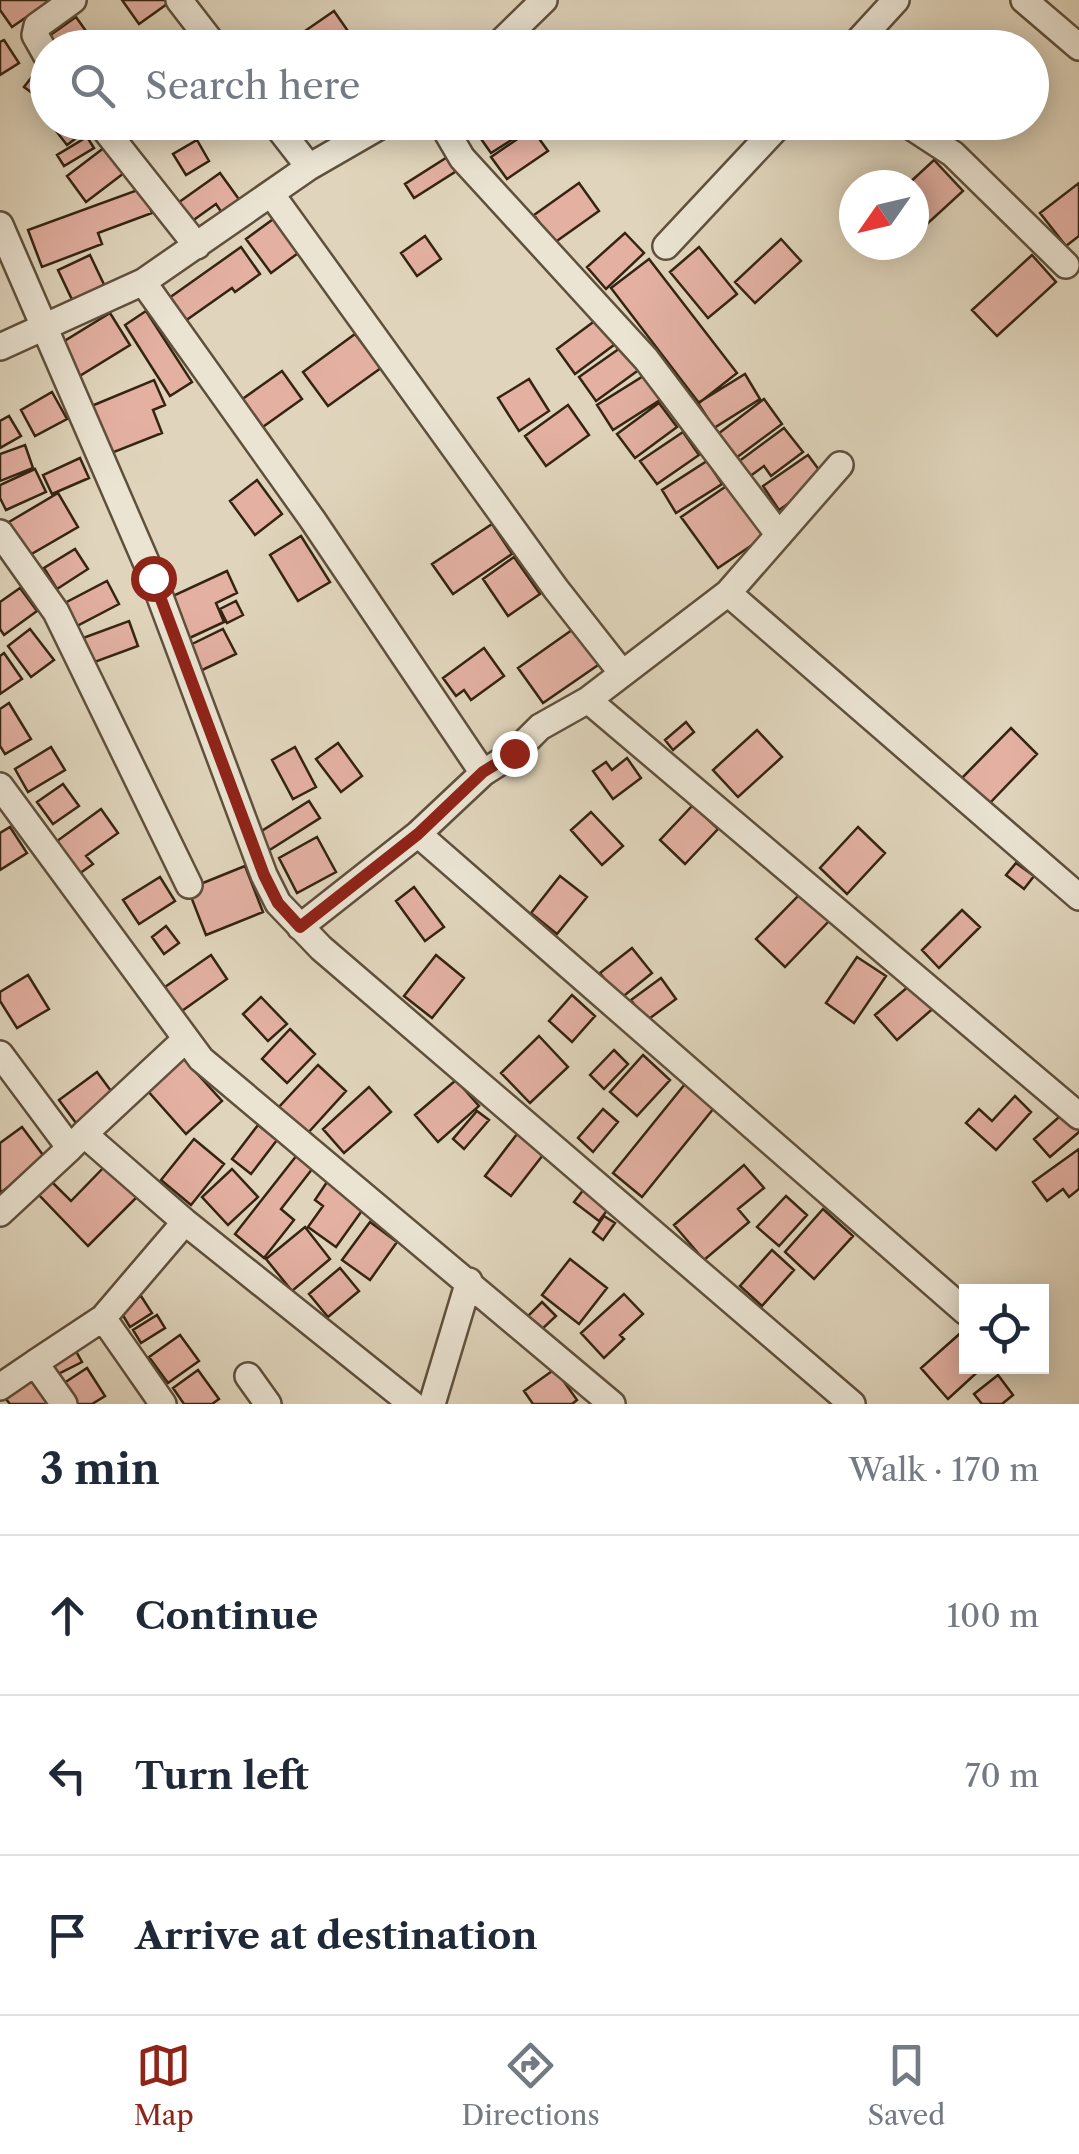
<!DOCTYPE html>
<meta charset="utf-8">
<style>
body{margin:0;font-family:"Libre Caslon Text",serif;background:#f2f2f3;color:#1f2937}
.controls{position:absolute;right:30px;bottom:30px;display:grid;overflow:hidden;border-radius:0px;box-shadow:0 5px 25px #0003}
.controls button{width:90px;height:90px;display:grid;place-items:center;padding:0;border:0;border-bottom:2px solid #e0e1e3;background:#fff;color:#1f2937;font:50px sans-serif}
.compass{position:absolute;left:839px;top:170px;width:90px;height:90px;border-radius:50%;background:#fff;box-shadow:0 5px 25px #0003;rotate:236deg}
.stop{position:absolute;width:30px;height:30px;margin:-22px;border:8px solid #8f2418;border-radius:50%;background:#fff}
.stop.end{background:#8f2418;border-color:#fff;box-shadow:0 2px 10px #0008}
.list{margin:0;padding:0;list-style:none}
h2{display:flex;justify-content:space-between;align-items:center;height:130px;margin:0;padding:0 40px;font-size:42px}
h2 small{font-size:32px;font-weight:400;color:#747a83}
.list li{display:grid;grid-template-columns:65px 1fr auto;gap:30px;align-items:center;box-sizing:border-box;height:160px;padding:0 40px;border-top:2px solid #e0e1e3}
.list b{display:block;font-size:38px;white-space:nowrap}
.list em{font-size:32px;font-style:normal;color:#747a83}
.icon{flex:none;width:55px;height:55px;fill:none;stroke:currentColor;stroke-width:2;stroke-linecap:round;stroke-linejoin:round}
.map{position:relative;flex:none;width:1079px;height:1404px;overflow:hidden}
.search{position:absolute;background:#fff;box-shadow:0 5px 25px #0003;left:30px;right:30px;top:30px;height:110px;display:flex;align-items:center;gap:25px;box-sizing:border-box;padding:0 35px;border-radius:55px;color:#747a83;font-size:38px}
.sheet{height:610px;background:#fff}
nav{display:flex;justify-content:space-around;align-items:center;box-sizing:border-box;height:140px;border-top:2px solid #e0e1e3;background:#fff;font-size:28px;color:#747a83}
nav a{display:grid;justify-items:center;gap:5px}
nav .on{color:#8f2418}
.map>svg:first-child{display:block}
.building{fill:#e3b0a2;stroke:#342411;stroke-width:2.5}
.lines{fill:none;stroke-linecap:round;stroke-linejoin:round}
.minor-casing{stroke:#5f503c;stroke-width:30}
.minor{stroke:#ebe4d3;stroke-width:25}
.route{stroke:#8f2418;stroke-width:12}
</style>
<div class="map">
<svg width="1079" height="1404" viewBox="0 0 1079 1404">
<rect width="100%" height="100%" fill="#e0d5bc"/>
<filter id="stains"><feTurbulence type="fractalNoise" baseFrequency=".002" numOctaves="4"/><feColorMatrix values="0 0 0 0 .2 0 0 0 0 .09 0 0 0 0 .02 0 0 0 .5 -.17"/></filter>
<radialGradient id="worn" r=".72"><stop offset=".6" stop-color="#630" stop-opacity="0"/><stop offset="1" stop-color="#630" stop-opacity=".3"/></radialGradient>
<!-- building -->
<path class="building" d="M0 0H51L12 27 0 10Z
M122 0H165L167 4 139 24Z
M334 11 357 44 353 48H311L302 33Z
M76 17 98 48H58L49 36Z
M4 40 19 63 0 75V42Z
M38 69 48 76V88L39 98 24 87Z
M59 122H87L91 127 67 145 53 127Z
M500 122H522L527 130 491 153 479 136Z
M532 129 548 151 507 179 491 157Z
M87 137 94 148 64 166 57 155Z
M197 140 209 161 186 175 173 154Z
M105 147 124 173 86 202 67 176Z
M449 156 458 170 414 198 405 184Z
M934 160 963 191 914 236V185H907Z
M220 173 246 209 228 222 216 204 188 224 175 205Z
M579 183 599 211 554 243 534 215Z
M1079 183V236L1066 246 1040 213Z
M143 188 152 213 98 233 102 244 42 267 28 230Z
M276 217 301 251 271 273 246 239Z
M625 233 644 253 606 289 587 267Z
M425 236 441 259 417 276 401 253Z
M781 239 801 261 755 303 735 282Z
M241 247 260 274 235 292 232 288 178 326 162 303Z
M699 247 737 294 708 318 670 272Z
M90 255 109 295 77 310 58 270Z
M1032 255 1056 282 997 336 972 310Z
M649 259 737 373 699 403 611 288Z
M146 311 192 382 170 396 125 325Z
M110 313 130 345 78 377 58 345Z
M600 317 618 342 575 374 557 349Z
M355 334 381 368 328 406 303 372Z
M623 346 640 369 596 401 579 377Z
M282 371 302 399 260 429 241 400Z
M745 374 760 399 714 428 698 403Z
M645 375 660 400 613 430 597 405Z
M529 379 549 411 519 431 498 398Z
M154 380 165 405 153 410 162 433 109 454 89 407Z
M52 392 67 419 35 436 21 410Z
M764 399 782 424 736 458 718 434Z
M659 403 677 427 635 458 617 434Z
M568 405 589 435 546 466 525 436Z
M9 416 21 436 0 448V421Z
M784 428 803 452 771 476 764 466 749 477 738 462Z
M683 432 699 455 657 484 640 461Z
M25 445 33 468 0 481V454Z
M808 455 825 478 779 510 763 486Z
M80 458 89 478 52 494 43 475Z
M707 461 722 484 676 513 662 490Z
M35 469 46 492 6 510 0 498V485Z
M257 480 282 514 255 535 230 501Z
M728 485 764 537 718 568 681 517Z
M58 493 78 527 28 556 9 522Z
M492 524 512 554 453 594 432 564Z
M301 536 330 582 298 601 270 555Z
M75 549 88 569 57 589 44 568Z
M514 557 540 594 508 616 483 579Z
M227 571 237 593 216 603 224 622 183 641 164 600Z
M107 581 119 604 73 628 61 605Z
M20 588 37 611 4 635 0 629V602Z
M236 601 243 615 227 623 220 609Z
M129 621 138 646 92 663 83 638Z
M579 625 604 661 543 703 518 668Z
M30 629 54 660 31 677 8 646Z
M223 629 236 654 198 672 186 647Z
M484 648 504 676 471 700 464 690 456 696 443 678Z
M4 653 22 679 0 694V656Z
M9 703 31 739 5 754 0 746V709Z
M686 722 694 732 673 750 665 740Z
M1011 728 1037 754 986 807 959 781Z
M757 730 782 757 738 797 713 770Z
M338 743 362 776 341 792 316 759Z
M51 747 65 770 28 792 15 769Z
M295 747 316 787 293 799 272 760Z
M627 758 641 778 613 799 593 771 606 762 612 770Z
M63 784 79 806 53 824 37 802Z
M309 801 320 818 268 851 257 834Z
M693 805 718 829 685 864 660 840Z
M101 809 118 833 86 856 93 864 76 876 53 844Z
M591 812 623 846 602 865 571 830Z
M10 827 27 853 0 870V833Z
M858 827 885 853 847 894 820 868Z
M317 837 336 872 297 893 279 858Z
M1016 863 1034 876 1024 889 1006 875Z
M245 866 263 912 206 935 188 889Z
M560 876 587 897 557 934 531 913Z
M160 877 175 901 139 924 123 900Z
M414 887 444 927 425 941 396 901Z
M801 893 829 921 785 967 756 939Z
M962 910 980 927 939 968 922 950Z
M166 926 179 943 164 954 152 937Z
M632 948 652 973 620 999 600 973Z
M211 955 227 979 179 1013 162 989Z
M436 955 464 978 432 1018 404 996Z
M857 957 886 976 854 1023 826 1003Z
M28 975 49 1009 17 1028 0 1001V992Z
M661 978 676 999 646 1021 631 1000Z
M916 980 937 1005 897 1040 875 1015Z
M572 995 595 1016 572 1042 549 1021Z
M261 997 287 1024 268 1041 243 1014Z
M290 1029 315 1054 287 1083 262 1059Z
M539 1036 568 1067 530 1103 501 1073Z
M614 1050 628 1064 604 1089 590 1075Z
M643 1055 670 1080 637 1116 610 1092Z
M183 1058 222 1101 186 1134 147 1090Z
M318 1065 346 1091 307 1134 279 1107Z
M97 1072 114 1095 76 1123 59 1100Z
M456 1080 479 1106 438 1142 415 1115Z
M685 1084 714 1108 642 1197 613 1173Z
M369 1087 391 1112 344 1153 323 1129Z
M1015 1096 1031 1112 996 1150 966 1123 979 1109 992 1121Z
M603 1109 618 1122 593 1152 578 1138Z
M1067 1110 1079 1123V1132L1050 1157 1034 1139Z
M477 1111 489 1120 464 1149 453 1139Z
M258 1125 277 1140 251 1174 232 1159Z
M22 1127 46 1159 0 1193V1143Z
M517 1134 543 1155 511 1196 485 1176Z
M194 1139 224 1164 191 1205 161 1180Z
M1079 1149V1189L1069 1197 1063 1189 1047 1201 1033 1182Z
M297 1155 313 1168 281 1209 294 1220 264 1258 235 1234Z
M109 1162 140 1194 88 1246 39 1195 52 1182 71 1201Z
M744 1165 764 1188 738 1209 749 1222 704 1260 674 1225Z
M232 1169 258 1197 228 1225 202 1197Z
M329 1179 366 1205 336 1247 308 1227 323 1206 315 1200Z
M584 1189 609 1208 599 1221 574 1202Z
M786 1196 807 1215 779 1246 757 1227Z
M823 1209 853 1236 814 1279 785 1252Z
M604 1216 615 1223 603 1240 593 1232Z
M370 1222 397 1242 370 1280 342 1260Z
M305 1227 330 1259 292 1291 266 1259Z
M772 1250 794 1270 762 1306 740 1286Z
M570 1259 607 1288 579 1324 542 1295Z
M340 1268 359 1291 328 1317 309 1294Z
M624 1294 643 1314 620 1335 624 1339 604 1358 581 1333Z
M141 1296 152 1313 130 1327 119 1309Z
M542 1302 556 1316 540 1331 527 1317Z
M157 1315 165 1328 141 1343 133 1330Z
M964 1330 966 1333V1366H984L948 1399 921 1368Z
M180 1335 199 1361 168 1383 149 1357Z
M73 1346 82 1362 58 1374 50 1359Z
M87 1368 105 1396 92 1404H74L61 1385Z
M555 1369 577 1400 572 1404H533L524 1391Z
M198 1370 219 1399 212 1404H184L173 1388Z
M29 1372 53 1404H10L1 1393Z
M998 1375 1013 1395 1002 1404H982L974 1394Z"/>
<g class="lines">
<!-- minor casing -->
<g class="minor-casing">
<path id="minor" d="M179 0 216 48
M1024 0 1079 47
M495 48 544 0
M852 48 896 0
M48 58 35 35 37 26 73 0
M99 122 197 246
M274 122 309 167
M441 122 462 158 646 359 779 535
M904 122 953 154 1066 265
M272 195 556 589 622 673
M0 225 153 578 264 875 278 903 321 948 852 1404
M666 246 782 122
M143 282 312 519 483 773
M0 347 143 282 309 167 387 122
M0 533 56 612 189 885
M728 593 1079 897
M588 700 1079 1116
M0 786 201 1059 612 1404
M418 834 966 1312
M300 927 418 834 483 773 514 753 540 727 588 700 728 593 840 465
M0 1054 70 1148 84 1134 185 1222 412 1404
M84 1134 186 1039
M0 1213 70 1148
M103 1318 163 1404
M35 1363 103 1318 185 1222
M248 1376 268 1404
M0 1387 35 1363 64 1404
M432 1404 469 1281"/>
</g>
<!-- minor -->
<use href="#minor" class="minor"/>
</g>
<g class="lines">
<!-- route -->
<path class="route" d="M153 578 264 875 278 903 300 927 418 834 483 772 514 753"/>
</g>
<rect width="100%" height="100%" filter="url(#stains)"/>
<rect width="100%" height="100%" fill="url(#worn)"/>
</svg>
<div class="controls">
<button><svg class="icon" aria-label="locate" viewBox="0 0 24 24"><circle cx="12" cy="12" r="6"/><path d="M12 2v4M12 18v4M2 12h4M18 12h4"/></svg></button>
</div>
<svg class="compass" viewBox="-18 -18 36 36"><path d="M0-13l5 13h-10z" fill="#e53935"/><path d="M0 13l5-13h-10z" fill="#747a83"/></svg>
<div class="stop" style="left:153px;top:578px"></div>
<div class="stop end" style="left:514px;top:753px"></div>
<div class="search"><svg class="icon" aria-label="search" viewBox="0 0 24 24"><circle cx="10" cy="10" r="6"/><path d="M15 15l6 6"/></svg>Search here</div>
</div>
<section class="sheet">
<h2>3 min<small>Walk · 170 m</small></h2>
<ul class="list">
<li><svg class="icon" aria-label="ahead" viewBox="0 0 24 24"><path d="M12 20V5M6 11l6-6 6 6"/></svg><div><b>Continue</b></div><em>100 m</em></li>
<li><svg class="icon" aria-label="left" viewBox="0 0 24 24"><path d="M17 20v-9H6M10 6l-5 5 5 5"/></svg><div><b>Turn left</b></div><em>70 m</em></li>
<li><svg class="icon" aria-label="arrive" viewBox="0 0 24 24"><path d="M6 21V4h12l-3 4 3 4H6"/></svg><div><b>Arrive at destination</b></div></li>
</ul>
</section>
<nav>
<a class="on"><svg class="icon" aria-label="map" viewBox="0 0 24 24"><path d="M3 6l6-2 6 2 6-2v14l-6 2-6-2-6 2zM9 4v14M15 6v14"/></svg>Map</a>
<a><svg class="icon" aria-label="directions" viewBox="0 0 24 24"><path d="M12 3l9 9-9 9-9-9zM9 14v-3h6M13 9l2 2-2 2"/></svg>Directions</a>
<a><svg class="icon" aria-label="saved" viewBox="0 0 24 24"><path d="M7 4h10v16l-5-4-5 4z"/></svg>Saved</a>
</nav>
